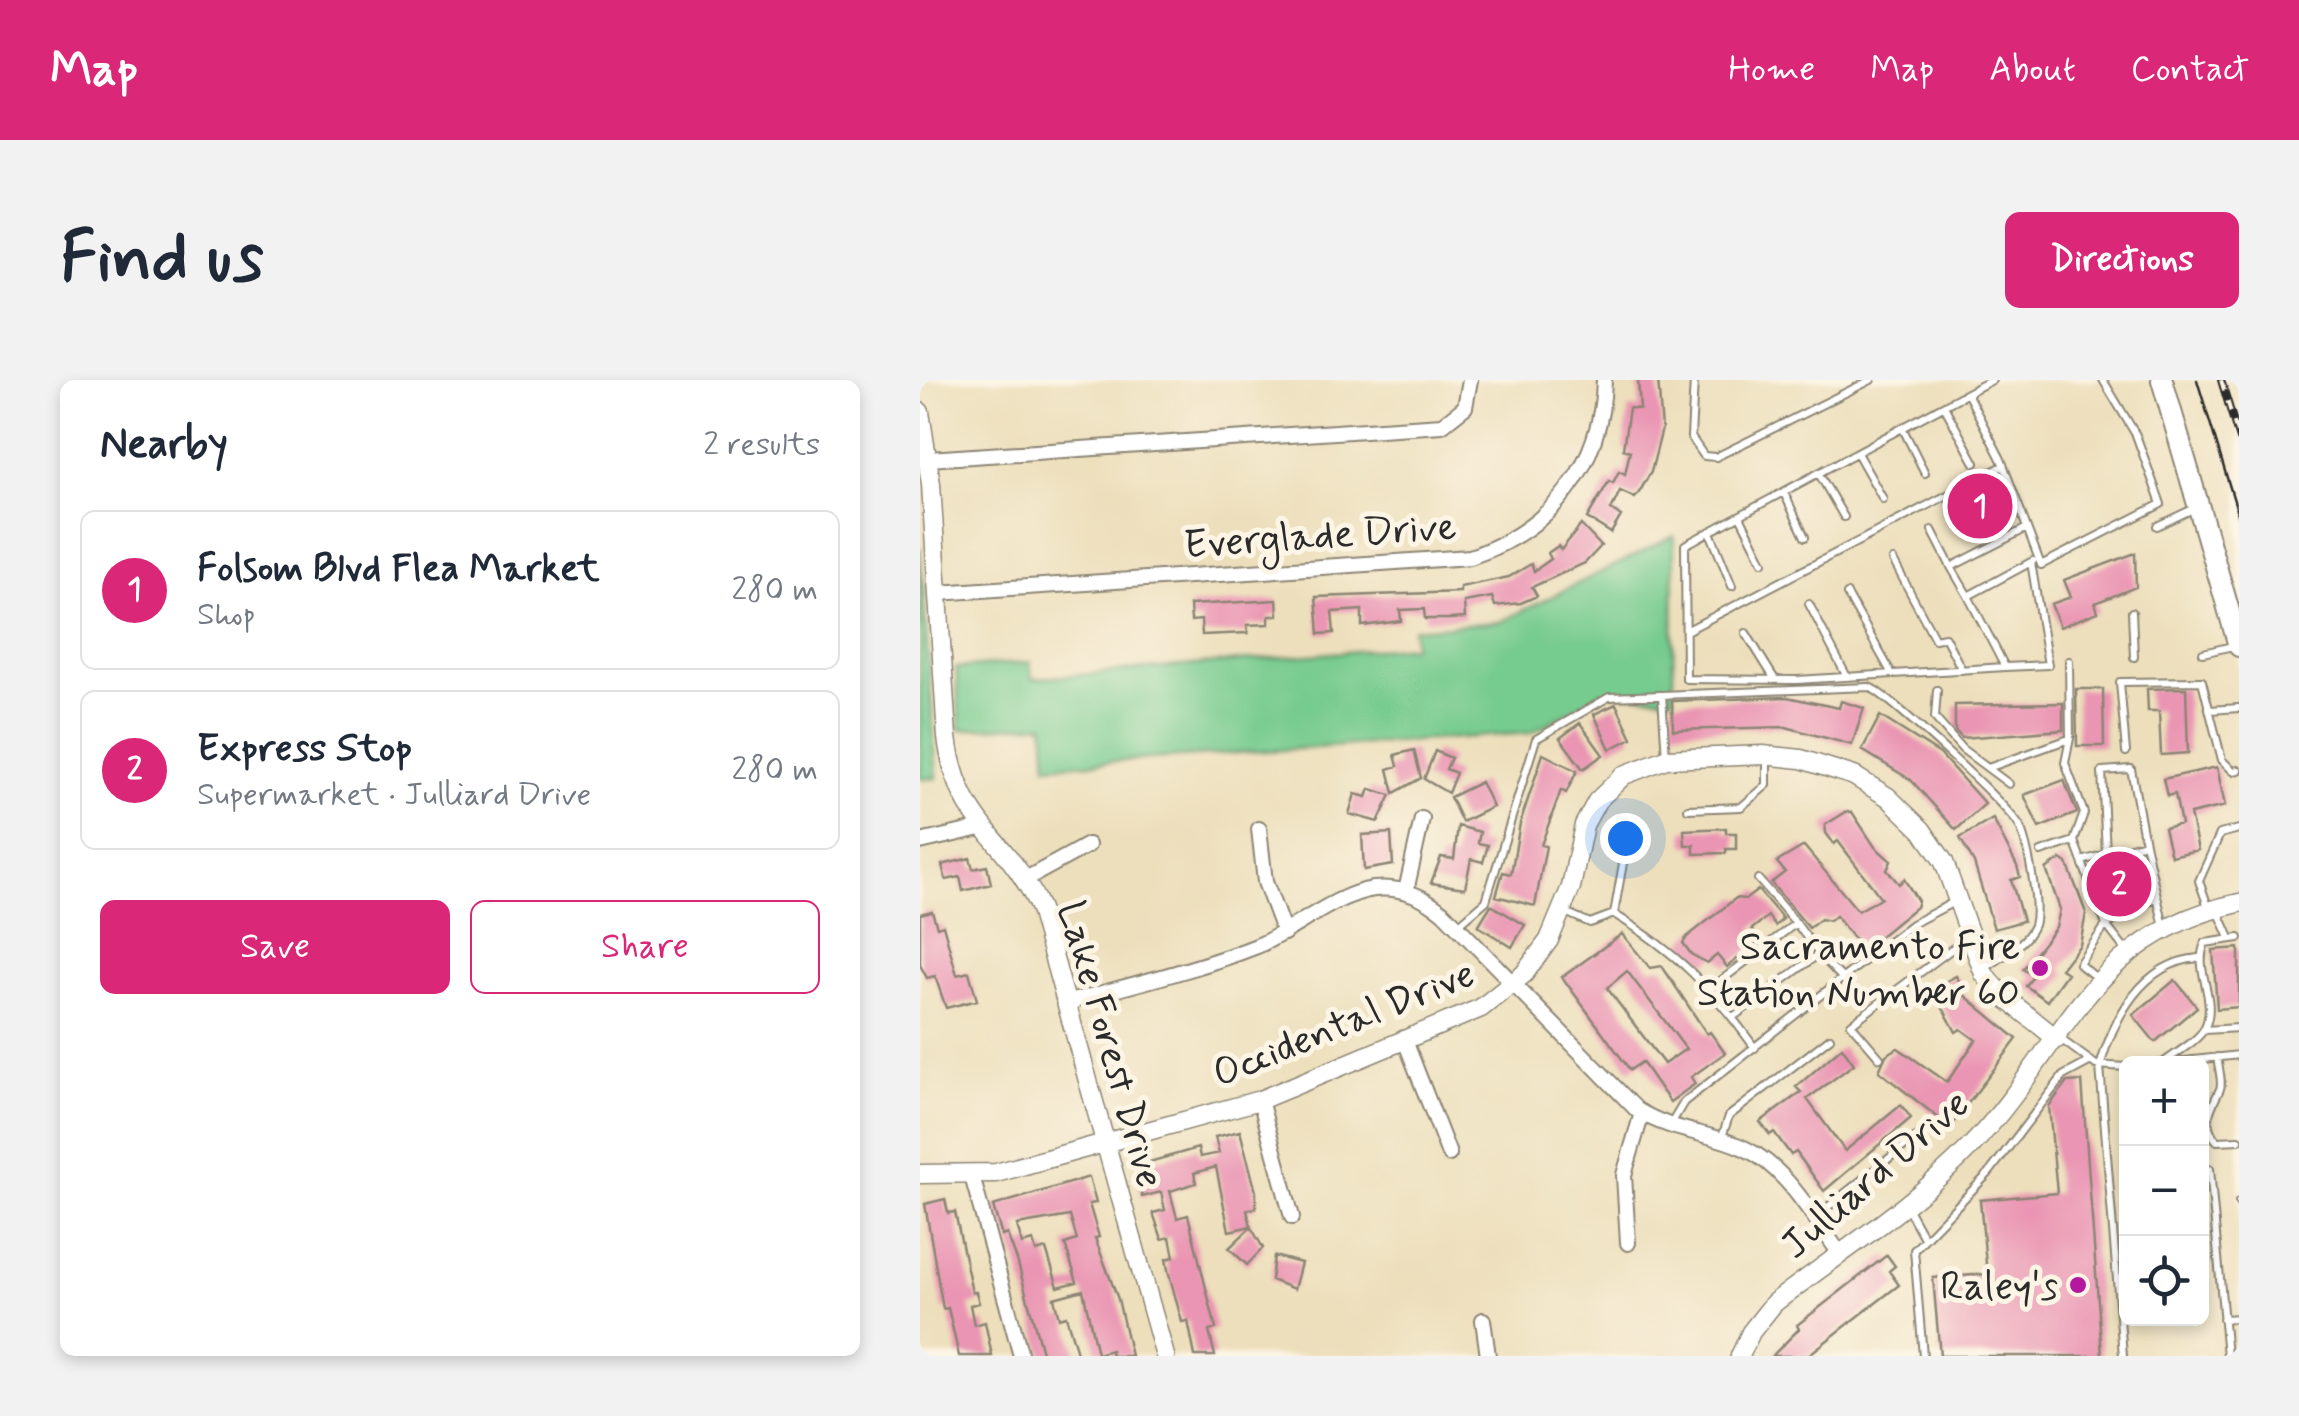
<!DOCTYPE html>
<meta charset="utf-8">
<style>
body{margin:0;font-family:Mynerve,sans-serif;background:#f2f2f3;color:#1f2937}
.controls{position:absolute;right:30px;bottom:30px;display:grid;overflow:hidden;border-radius:15px;box-shadow:0 5px 15px #0003}
.controls button{width:90px;height:90px;display:grid;place-items:center;padding:0;border:0;border-bottom:2px solid #e0e1e3;background:#fff;color:#1f2937;font:50px sans-serif}
.you{position:absolute;left:705px;top:458px;width:35px;height:35px;margin:-25px;border:8px solid #fff;border-radius:50%;background:#1a73e8;box-shadow:0 0 0 15px #1a73e833}
.badge{display:grid;place-items:center;width:65px;height:65px;border-radius:50%;background:#db2777;color:#fff;font-size:32px;font-weight:700}
.pin{position:absolute;translate:-50% -50%;border:5px solid #fff;box-shadow:0 2px 10px #0006}
.list{margin:0;padding:0;list-style:none}
h2{display:flex;justify-content:space-between;align-items:center;height:130px;margin:0;padding:0 40px;font-size:42px}
h2 small{font-size:32px;font-weight:400;color:#747a83}
.list li{display:grid;grid-template-columns:65px 1fr auto;gap:30px;align-items:center;box-sizing:border-box;height:160px;margin:0 20px 20px;padding:0 20px;border:2px solid #e0e1e3;border-radius:15px}
.list b{display:block;font-size:38px;white-space:nowrap}
.list p{margin:0;font-size:32px;white-space:nowrap;color:#747a83}
.list em{font-size:32px;font-style:normal;color:#747a83}
.actions{display:flex;gap:20px;padding:30px 40px}
.actions a{flex:1;padding:22px 0;border:2px solid #db2777;border-radius:15px;text-align:center;font-size:35px;color:#db2777}
.actions .main{background:#db2777;color:#fff}
.icon{flex:none;width:55px;height:55px;fill:none;stroke:currentColor;stroke-width:2;stroke-linecap:round;stroke-linejoin:round}
.map{position:relative;flex:none;width:1319px;height:976px;overflow:hidden;border-radius:15px}
header{display:flex;align-items:center;gap:60px;box-sizing:border-box;height:140px;padding:0 50px;background:#db2777;color:#fff}
header strong{font-size:48px}
nav{display:flex;gap:55px;margin-inline-start:auto;font-size:35px}
.intro{display:flex;align-items:center;justify-content:space-between;box-sizing:border-box;height:240px;padding:0 60px}
h1{margin:0;font-size:70px}
.button{padding:25px 45px;border-radius:15px;background:#db2777;color:#fff;font-size:35px;font-weight:700}
main{display:flex;gap:60px;padding:0 60px}
aside{flex:1;background:#fff;border-radius:15px;box-shadow:0 5px 15px #0003}
.map>svg:first-child{display:block}
.green{fill:#76cb8e;stroke:#507b5c;stroke-width:2.5}
.building{fill:#ea95b3;fill-rule:evenodd}
.lines{fill:none;stroke-linecap:round;stroke-linejoin:round}
.lane-casing{stroke:#8c8574;stroke-width:10}
.street-casing{stroke:#8c8574;stroke-width:18}
.secondary-casing{stroke:#8c8574;stroke-width:21}
.primary-casing{stroke:#8c8574;stroke-width:24}
.lane{stroke:#fff;stroke-width:6}
.street{stroke:#fff;stroke-width:14}
.secondary{stroke:#fff;stroke-width:18}
.primary{stroke:#fff;stroke-width:20}
.tram{stroke:#2b2b2b;stroke-width:2.5}
.rail-casing{stroke:#2b2b2b;stroke-width:8}
.rail{stroke:#fcf5e5;stroke-width:4;stroke-dasharray:11;stroke-linecap:butt}
.poi-dot{fill:#b5179e;stroke:#fcf5e5;stroke-width:4}
.labels{text-anchor:middle;stroke-width:10;stroke-linejoin:round;paint-order:stroke}
.street-label{font-size:40px;fill:#2b2b2b;stroke:#fcf5e5}
.poi-label{font-size:40px;fill:#2b2b2b;stroke:#fcf5e5;text-anchor:end}
</style>
<header>
<strong>Map</strong>
<nav><a>Home</a><a>Map</a><a>About</a><a>Contact</a></nav>
</header>
<div class="intro"><h1>Find us</h1><a class="button">Directions</a></div>
<main>
<aside>
<h2>Nearby<small>2 results</small></h2>
<ul class="list">
<li><span class="badge">1</span><div><b>Folsom Blvd Flea Market</b><p>Shop</p></div><em>280 m</em></li>
<li><span class="badge">2</span><div><b>Express Stop</b><p>Supermarket · Julliard Drive</p></div><em>280 m</em></li>
</ul>
<div class="actions"><a class="main">Save</a><a>Share</a></div>
</aside>
<div class="map">
<svg width="1319" height="976" viewBox="0 0 1319 976">
<rect width="100%" height="100%" fill="#fcf5e5"/>
<filter id="ink" filterUnits="userSpaceOnUse"><feTurbulence type="fractalNoise" baseFrequency=".01" numOctaves="2"/><feDisplacementMap in="SourceGraphic" scale="20" xChannelSelector="R" yChannelSelector="G"/><feConvolveMatrix kernelMatrix="1 2 1 2 8 2 1 2 1" color-interpolation-filters="sRGB"/></filter>
<filter id="wash" filterUnits="userSpaceOnUse"><feTurbulence type="fractalNoise" baseFrequency=".0048" numOctaves="4" result="noise"/><feDisplacementMap in="SourceGraphic" scale="40" xChannelSelector="R" yChannelSelector="G"/><feGaussianBlur stdDeviation="2.25" result="paint"/><feColorMatrix in="noise" values="0 0 0 0 0 0 0 0 0 0 0 0 0 0 0 0 0 1.4 0 .05"/><feComposite in="paint" operator="in"/></filter>
<g filter="url(#wash)">
<rect width="100%" height="100%" fill="#eddfbc"/>
<!-- green -->
<path class="green" d="M754 156 753 318 685 313 611 353 127 386 124 344 40 350 36 288 110 282 112 299 493 266V249L580 242Z
M0 167 17 398 0 399Z"/>
<g id="blocks">
<!-- building -->
<path class="building" d="M718 0H738L742 49 731 92 720 111 715 118 700 111 691 130 701 136 691 153 667 138 689 101 693 103 699 91 705 94 710 71 703 69 709 28 720 29Z
M661 145 681 166 665 183 612 207 617 216 601 223 575 226 572 217 544 222 545 238 529 239H505L504 229 480 230 481 241 442 246V230L412 232 414 253 399 254 396 217 540 212V207L589 197 611 184 614 191 631 179 628 173 638 166 641 170Z
M1215 173 1216 207 1175 223 1178 232 1140 247 1131 224 1151 217 1144 200Z
M357 220 358 235 349 236V244L327 245 328 253 282 255 281 240 271 241 270 225Z
M1266 308 1268 373 1241 375 1239 331H1228L1227 309Z
M1156 309H1183L1184 366H1157Z
M867 317 919 328 921 321 944 328 932 365 866 347 753 350 752 321Z
M1143 323V350L1042 358 1035 351V325Z
M696 324 712 358 690 369 674 334Z
M960 336 1020 374 1065 424 1036 450 991 400 942 370Z
M660 343 683 375 663 389 640 358Z
M494 370 501 398 474 413 468 389 478 386 475 375Z
M515 371 531 378 526 389 536 393 528 413 504 399Z
M623 374 657 391 646 413 641 410 621 465 626 466 615 526 576 516 583 492 591 494 600 443Z
M1297 387 1305 426 1270 434 1278 470 1251 476 1244 448 1261 444 1255 414 1247 416 1243 399Z
M1144 400 1157 433 1119 448 1104 415Z
M561 402 573 427 542 442 530 417Z
M450 409 471 415 458 442 429 434 435 414 447 417Z
M926 432H932L955 467 971 481 967 490 979 504 984 499 998 521 996 527 948 566 932 557 916 536 909 541 901 539 889 548 851 503 865 492 857 482 884 466 938 531 961 518 918 461 914 464 906 453 905 445Z
M1073 439 1097 486 1100 497 1091 500 1103 541 1074 549 1054 483 1040 458Z
M538 446 560 452 558 463 568 465 563 482 551 479 545 508 511 503 521 477 534 479Z
M806 448V453H816V469H806V473L774 474V465H765L764 450Z
M471 453 473 485 444 490 442 455Z
M50 478 53 489 67 486 71 504 43 511 40 497 26 500 22 485Z
M1141 479 1147 483 1166 533 1160 565 1141 589 1147 593 1127 621 1106 606 1113 596 1103 589 1136 547 1140 529 1126 489Z
M1203 480 1214 502 1190 514 1178 492Z
M838 510 863 539 855 546 848 536 832 549 840 561 807 587 797 575 787 583 771 574 763 563 767 557 816 518 826 519Z
M571 525 605 545 592 567 558 546Z
M12 531 17 547 23 545 37 595 49 592 57 620 26 628 15 596 7 598 0 585V534Z
M702 554 730 588 742 586 787 654 790 652 805 673 771 697 775 704 750 722 722 682 710 690 642 597ZM707 591 766 669 744 684 687 608Z
M1319 568V627L1297 629 1293 570Z
M1036 596 1041 604 1037 609 1097 659 1030 747 959 691 966 675 978 668 1027 702 1056 660 1041 649 1036 652 1013 610 1020 601 1023 603Z
M1255 600 1277 627 1235 662 1213 635Z
M922 667 934 684 887 719 925 771 981 725 991 738 904 811 876 772 871 775 854 752 850 755 840 742 881 712 876 707Z
M1162 701 1182 976H1020L1013 898 1067 894 1060 820 1137 813 1129 726 1147 702Z
M320 751 336 812V828L327 830 331 846 309 851 296 787 274 793 276 803 250 811 257 838 268 835 296 949 289 951 295 976H275L268 941 262 942 248 890 246 879 254 877 250 857 242 859 233 833 245 830 241 812 222 817 217 795 232 791 229 782 278 768 280 777 299 773 295 757Z
M169 797 176 823 169 824 179 857 175 858 198 919 211 976H192L191 970 177 974 163 910 134 918 139 938 146 936 158 976H123L97 880 87 854 82 856 73 826ZM150 836 157 860 145 864 157 902 138 907 126 869 116 872 113 861 102 864 97 845Z
M25 819 28 833 35 832 52 912H56L59 923 50 925 54 945 65 942 72 976H39L28 928 23 929 5 824Z
M331 847 343 868 327 885 309 868Z
M967 875 975 886 969 891 979 905 887 976H852L879 949 877 945Z
M354 876 381 883 374 909 351 900Z"/>
</g>
</g>
<g filter="url(#ink)">
<use href="#blocks" fill-opacity="0" stroke="#8c8574" stroke-width="2.5"/>
<g class="lines">
<!-- lane casing -->
<g class="lane-casing">
<path id="lane" d="M774 0 771 57 784 76 796 77 951 0
M1072 0 1047 13 1081 79 1121 185 1241 124 1216 55 1183 0
M1047 13 765 165 766 299 877 300 1085 287
M1024 26 1055 83
M983 49 1005 93
M937 73 963 119
M899 94 924 137
M864 113 885 157
M820 136 843 182
M1237 146 1273 129
M1107 148 1031 187 1048 216 1113 181
M1012 150 1031 187
M790 152 812 206
M973 180 1015 259 1025 257 1042 290
M927 214 972 294
M1048 216 1085 287 1128 285 1111 182
M889 224 927 297
M1212 232 1214 277
M766 251 1083 86
M826 253 854 298
M1283 273 1317 265
M1149 281 1150 358 1145 383 1164 433 1154 461
M1017 310 1015 338 1042 369 1089 404
M742 315 746 378
M1290 330 1319 328
M1206 372 1200 302 1282 301 1302 380 1313 391 1319 390
M1068 388 1149 359
M768 429 821 427 847 405V377
M1121 472 1154 461 1186 545 1237 517
M1186 473 1182 391 1211 389 1225 463
M1162 481 1225 463 1244 547
M838 499 876 543
M1289 529 1279 501 1300 454 1319 449
M643 531 670 543 694 534C758 573 791 607 835 668
M1299 533 1310 558
M694 534 708 455
M537 546 566 521 616 359 689 317 949 307C968 314 1091 429 1100 447 1108 466 1120 526 1114 545 1107 564 1079 578 1063 590
M1178 599 1159 584 1186 545 1207 572
M790 609 876 543 899 574
M813 637 899 574 924 600
M1284 650 1319 648
M1139 658 1176 685 1206 687
M1297 677C1298 686 1303 702 1300 709 1292 727 1280 742 1297 761L1319 760
M960 678 931 644 1048 557
M1243 683C1255 673 1279 661 1285 647 1298 618 1273 591 1285 563L1319 558
M1237 684 1319 675
M751 744 764 722 992 544 1034 522
M801 760 809 736 910 658
M1290 789 1307 976
M1319 822V823
M988 829 1004 858
M894 838 1002 752
M1303 939 1319 938
M1003 976 994 870 1069 793 1143 696 1171 681
M1203 976 1180 686C1194 638 1222 583 1278 578"/>
</g>
<!-- street casing -->
<g class="street-casing">
<path id="street" d="M8 79 522 45 545 27 550 0
M18 213 550 177C631 150 682 86 684 0
M339 449 345 502 364 553
M0 462 61 448
M106 499 168 465
M486 511 502 439
M146 623C210 605 276 590 337 566 375 550 413 515 454 509 481 506 504 516 524 533L717 730C756 754 789 751 826 769 867 788 893 838 919 872
M484 658 529 774
M340 720 372 837
M52 796 101 976
M708 863 704 795 722 733
M563 940 568 976"/>
</g>
<!-- secondary casing -->
<g class="secondary-casing">
<path id="secondary" d="M0 32 11 104 27 357C38 447 88 456 120 529L245 976
M0 794 76 793 340 720 561 628 604 594 629 560 651 507 664 445 677 421 704 395 746 379 843 375 881 379 934 396 968 417 1002 450 1024 482 1064 594 1083 616 1137 659
M820 976 831 952 854 923C919 873 994 826 1051 766 1146 666 1168 555 1319 523"/>
</g>
<!-- primary casing -->
<g class="primary-casing">
<path id="primary" d="M1242 0 1319 266"/>
</g>
<!-- lane -->
<use href="#lane" class="lane"/>
<!-- street -->
<use href="#street" class="street"/>
<!-- secondary -->
<use href="#secondary" class="secondary"/>
<!-- primary -->
<use href="#primary" class="primary"/>
<!-- tram -->
<path class="tram" d="M1277 0 1319 137"/>
<!-- rail casing -->
<g class="rail-casing">
<path id="rail" d="M1301 0 1319 59"/>
</g>
<!-- rail -->
<use href="#rail" class="rail"/>
</g>
</g>
<!-- markers -->
<g class="poi-dot">
<circle cx="1120" cy="588" r="10"/>
<circle cx="1158" cy="905" r="10"/>
</g>
<g class="labels">
<!-- street labels -->
<g class="street-label">
<text transform="translate(400 154) rotate(-4)" y="14">Everglade Drive</text>
<text transform="translate(423 642) rotate(-22)" y="14">Occidental Drive</text>
<text transform="translate(192 664) rotate(74)" y="14">Lake Forest Drive</text>
<text transform="translate(954 793) rotate(-41)" y="14">Julliard Drive</text>
</g>
<!-- poi labels -->
<g class="poi-label">
<text x="1100" y="579">Sacramento Fire<tspan x="1100" dy="46">Station Number 60</tspan></text>
<text x="1138" y="919">Raley's</text>
</g>
</g>
</svg>
<div class="controls">
<button>+</button>
<button>−</button>
<button><svg class="icon" aria-label="locate" viewBox="0 0 24 24"><circle cx="12" cy="12" r="6"/><path d="M12 2v4M12 18v4M2 12h4M18 12h4"/></svg></button>
</div>
<div class="you"></div>
<div class="pin badge" style="left:1060px;top:126px">1</div>
<div class="pin badge" style="left:1199px;top:504px">2</div>
</div>
</main>
